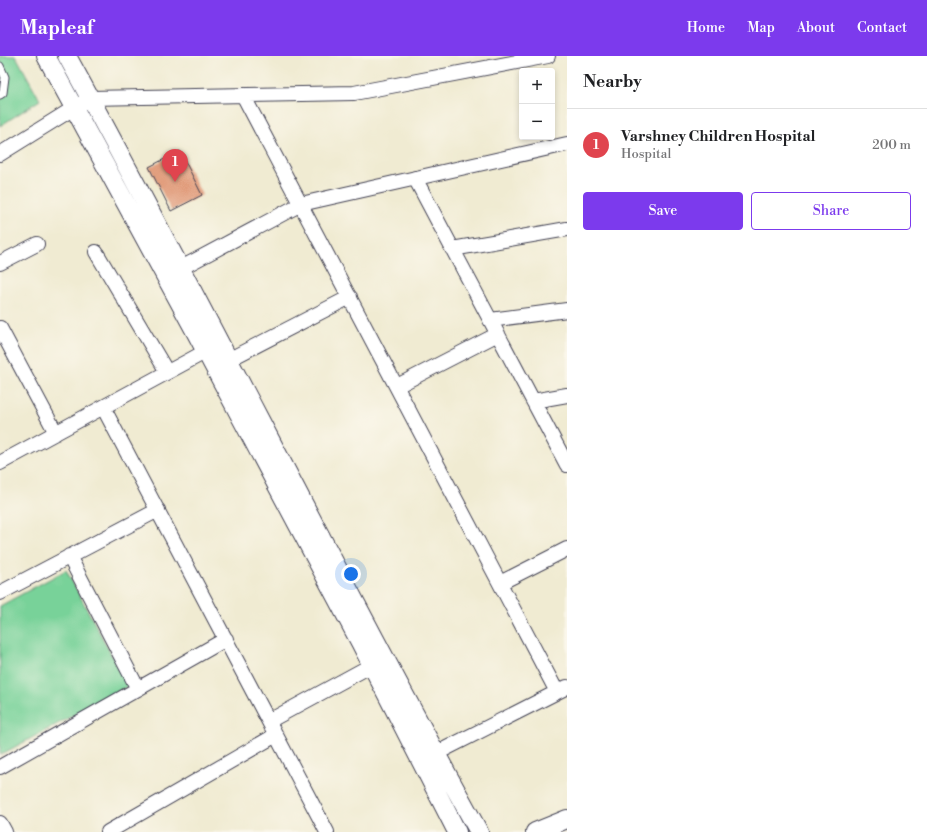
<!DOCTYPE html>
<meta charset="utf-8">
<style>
body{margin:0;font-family:"Libre Bodoni",serif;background:#f6f6f6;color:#202124}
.controls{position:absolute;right:12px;top:12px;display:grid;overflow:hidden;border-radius:4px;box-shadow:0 2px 6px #0003}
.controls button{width:36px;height:36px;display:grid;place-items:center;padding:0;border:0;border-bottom:1px solid #e0e0e0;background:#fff;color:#202124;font:20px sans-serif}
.you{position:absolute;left:351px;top:518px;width:14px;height:14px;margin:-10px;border:3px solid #fff;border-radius:50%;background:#1a73e8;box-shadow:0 0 0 6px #1a73e833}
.badge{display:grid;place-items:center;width:26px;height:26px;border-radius:50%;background:#7c3aed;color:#fff;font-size:13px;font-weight:700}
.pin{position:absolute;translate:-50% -33px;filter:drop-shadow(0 1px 2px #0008)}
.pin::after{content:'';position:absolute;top:21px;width:14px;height:12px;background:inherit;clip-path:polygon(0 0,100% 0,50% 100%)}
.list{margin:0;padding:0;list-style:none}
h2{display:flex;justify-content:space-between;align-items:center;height:52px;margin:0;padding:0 16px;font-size:17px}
h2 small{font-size:13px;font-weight:400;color:#757577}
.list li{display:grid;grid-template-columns:26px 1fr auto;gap:12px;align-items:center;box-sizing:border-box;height:72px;padding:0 16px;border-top:1px solid #e0e0e0}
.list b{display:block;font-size:15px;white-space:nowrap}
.list p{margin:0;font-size:13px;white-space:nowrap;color:#757577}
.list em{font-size:13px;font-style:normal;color:#757577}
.actions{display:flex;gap:8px;padding:12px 16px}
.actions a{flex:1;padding:9px 0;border:1px solid #7c3aed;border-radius:4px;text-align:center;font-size:14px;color:#7c3aed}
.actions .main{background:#7c3aed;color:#fff}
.map{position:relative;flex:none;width:567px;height:776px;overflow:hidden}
header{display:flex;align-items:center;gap:24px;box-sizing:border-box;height:56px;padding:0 20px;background:#7c3aed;color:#fff}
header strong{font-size:19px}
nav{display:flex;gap:22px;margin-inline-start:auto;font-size:14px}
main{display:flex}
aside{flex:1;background:#fff}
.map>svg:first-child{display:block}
.green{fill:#78d299;stroke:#4d7a6a}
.building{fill:#e19c7c}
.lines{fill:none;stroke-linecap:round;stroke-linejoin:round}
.service-casing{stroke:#414052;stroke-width:9}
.minor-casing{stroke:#414052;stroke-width:16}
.tertiary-casing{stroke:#414052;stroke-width:20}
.service{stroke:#fff;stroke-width:7}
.minor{stroke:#fff;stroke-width:14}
.tertiary{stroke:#fff;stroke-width:18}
</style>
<header>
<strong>Mapleaf</strong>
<nav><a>Home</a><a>Map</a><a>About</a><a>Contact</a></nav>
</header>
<main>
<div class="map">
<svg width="567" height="776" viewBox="0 0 567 776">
<rect width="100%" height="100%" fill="#fbf7ec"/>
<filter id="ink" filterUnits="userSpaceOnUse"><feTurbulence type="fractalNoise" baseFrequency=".025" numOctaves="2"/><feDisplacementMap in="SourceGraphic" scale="8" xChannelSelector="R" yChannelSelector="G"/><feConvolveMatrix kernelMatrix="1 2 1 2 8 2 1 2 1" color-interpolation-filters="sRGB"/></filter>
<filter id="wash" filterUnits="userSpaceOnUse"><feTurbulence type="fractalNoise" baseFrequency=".012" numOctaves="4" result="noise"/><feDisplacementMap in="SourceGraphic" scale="16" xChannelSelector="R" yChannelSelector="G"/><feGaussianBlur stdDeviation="0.9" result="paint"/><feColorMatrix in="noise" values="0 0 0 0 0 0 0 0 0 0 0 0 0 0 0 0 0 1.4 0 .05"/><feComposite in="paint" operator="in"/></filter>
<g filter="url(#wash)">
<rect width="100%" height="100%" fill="#f0ebd2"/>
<!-- green -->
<path class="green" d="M0 0H16L40 44 0 70Z
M66 514 128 630 0 699V550Z"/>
<g id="blocks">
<!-- building -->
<path class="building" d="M180 95 202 139 171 155 149 111Z"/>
</g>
</g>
<g filter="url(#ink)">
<use href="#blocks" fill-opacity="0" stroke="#414052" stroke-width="1"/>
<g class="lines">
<!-- service casing -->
<g class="service-casing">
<path id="service" d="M0 10 5 21 3 37 0 39"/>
</g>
<!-- minor casing -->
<g class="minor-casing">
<path id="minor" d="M243 39 557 636
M0 98 90 42 354 37 548 0
M415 122 567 409
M452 193 567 173
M96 196 167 316
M0 207 37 188
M181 212 301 148 567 88
M490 264 567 254
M0 272 56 377
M228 304 350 241
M397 330 498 278
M533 345 567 339
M103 351 327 776
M0 407 214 291
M69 500 138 633
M500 527 567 493
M0 537 158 454
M269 665 372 609
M435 698 567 631
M0 711 226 583
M0 767 5 776
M108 776 276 679"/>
</g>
<!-- tertiary casing -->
<g class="tertiary-casing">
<path id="tertiary" d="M46 0 195 275 361 588 457 776
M67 0C208 257 337 520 479 776
M535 776 567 763"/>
</g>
<!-- service -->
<use href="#service" class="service"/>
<!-- minor -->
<use href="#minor" class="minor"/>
<!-- tertiary -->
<use href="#tertiary" class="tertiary"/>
</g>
</g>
</svg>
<div class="controls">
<button>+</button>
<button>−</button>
</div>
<div class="you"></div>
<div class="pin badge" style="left:175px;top:126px;background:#e0444e">1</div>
</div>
<aside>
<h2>Nearby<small></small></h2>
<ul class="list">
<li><span class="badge" style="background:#e0444e">1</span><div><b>Varshney Children Hospital</b><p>Hospital</p></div><em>200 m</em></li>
</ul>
<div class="actions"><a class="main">Save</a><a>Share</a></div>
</aside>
</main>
